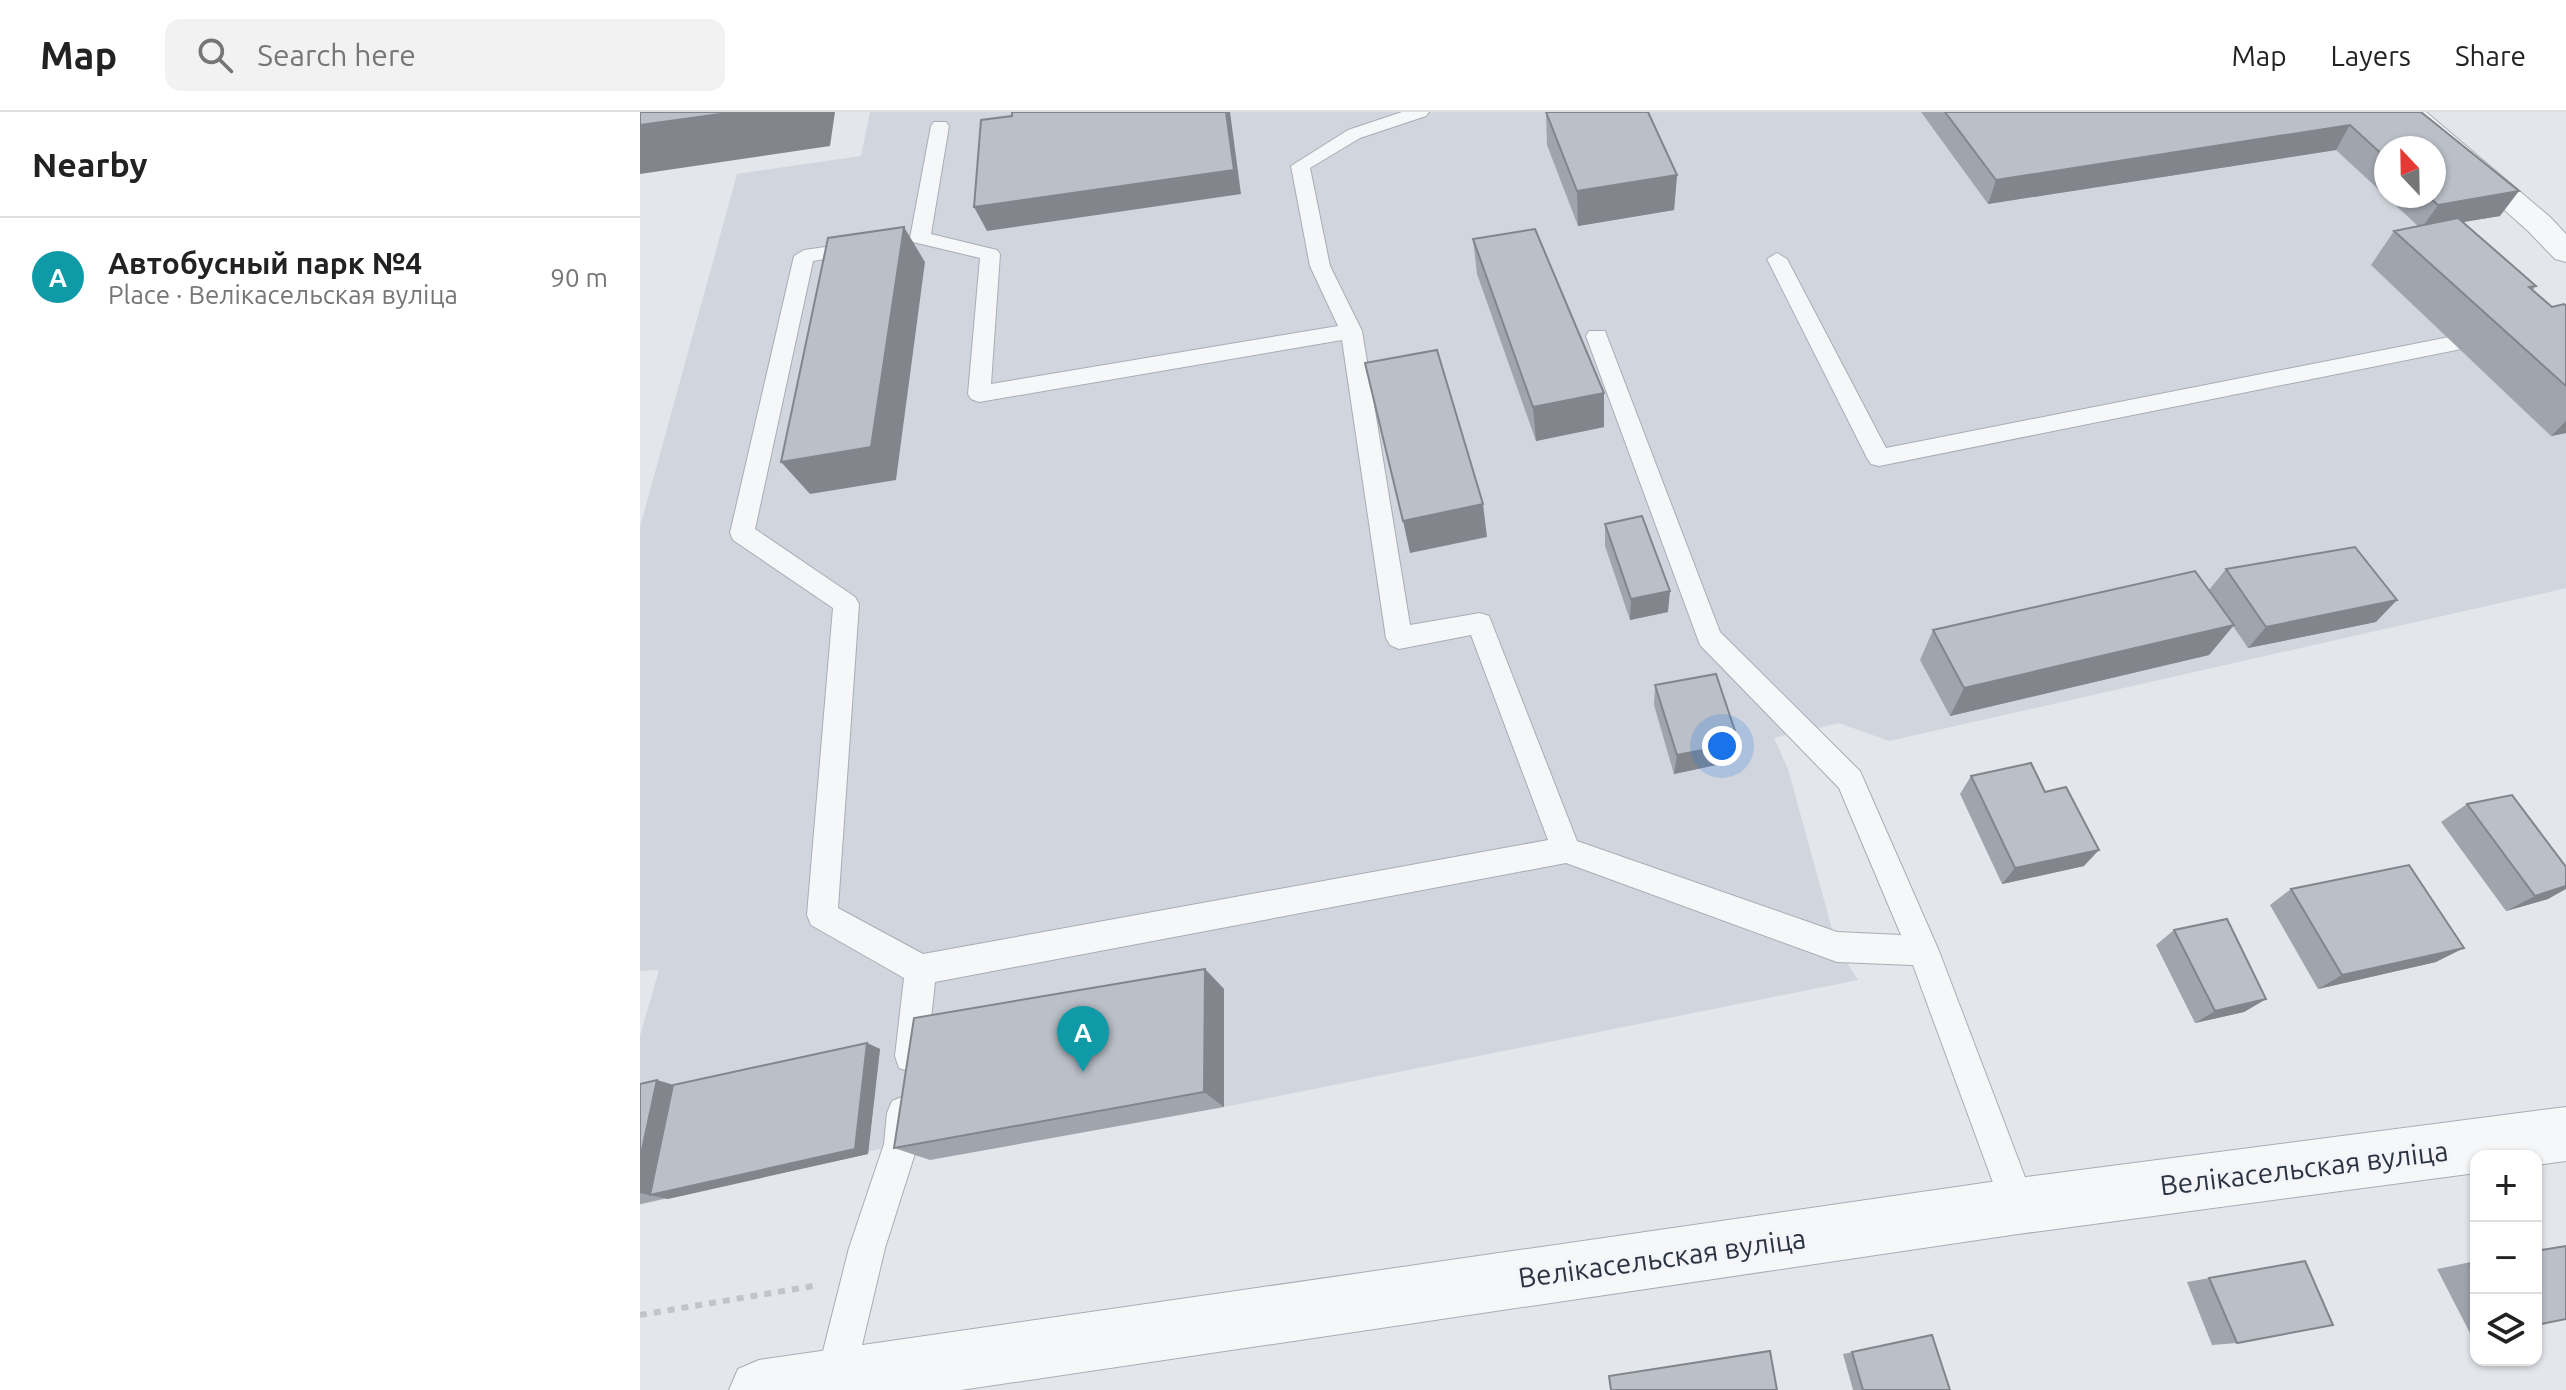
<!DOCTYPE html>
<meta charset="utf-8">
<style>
body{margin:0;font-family:Ubuntu,sans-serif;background:#f2f2f2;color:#222}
.controls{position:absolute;right:24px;bottom:24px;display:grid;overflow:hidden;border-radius:16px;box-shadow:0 2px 6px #0004}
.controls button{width:72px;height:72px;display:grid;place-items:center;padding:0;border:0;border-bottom:2px solid #e0e0e0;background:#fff;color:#222;font:40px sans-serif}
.compass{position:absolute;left:1734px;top:24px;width:72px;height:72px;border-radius:50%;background:#fff;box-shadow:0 2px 6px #0004;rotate:338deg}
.you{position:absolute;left:1082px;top:634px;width:28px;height:28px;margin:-20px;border:6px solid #fff;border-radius:50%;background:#1a73e8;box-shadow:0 0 0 12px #1a73e833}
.badge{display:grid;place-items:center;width:52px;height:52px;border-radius:50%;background:#cb4c5c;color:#fff;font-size:26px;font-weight:700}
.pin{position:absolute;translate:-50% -66px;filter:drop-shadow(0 2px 4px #0008)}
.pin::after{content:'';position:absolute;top:42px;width:28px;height:24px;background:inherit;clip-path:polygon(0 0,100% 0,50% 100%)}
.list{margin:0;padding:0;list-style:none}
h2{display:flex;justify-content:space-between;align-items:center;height:104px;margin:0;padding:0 32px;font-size:34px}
h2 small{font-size:26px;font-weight:400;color:#767676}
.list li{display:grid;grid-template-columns:52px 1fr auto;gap:24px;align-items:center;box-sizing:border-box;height:120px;padding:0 32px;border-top:2px solid #e0e0e0}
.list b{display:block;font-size:30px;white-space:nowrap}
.list p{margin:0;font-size:26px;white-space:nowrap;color:#767676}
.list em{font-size:26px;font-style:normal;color:#767676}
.icon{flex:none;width:44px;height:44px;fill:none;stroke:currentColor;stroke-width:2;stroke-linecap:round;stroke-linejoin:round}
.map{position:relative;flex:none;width:1926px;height:1278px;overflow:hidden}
header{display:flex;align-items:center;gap:48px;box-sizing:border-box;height:112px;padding:0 40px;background:#fff;border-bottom:2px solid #e0e0e0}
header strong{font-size:38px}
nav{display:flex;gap:44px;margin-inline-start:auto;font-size:28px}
.search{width:560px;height:72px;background:#f2f2f2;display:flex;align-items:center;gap:20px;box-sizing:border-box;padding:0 28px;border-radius:16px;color:#767676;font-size:30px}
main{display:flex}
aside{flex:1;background:#fff}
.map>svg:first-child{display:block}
.built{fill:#d1d5dd}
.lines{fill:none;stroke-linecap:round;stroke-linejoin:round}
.service-casing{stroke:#a8adb5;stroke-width:2}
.minor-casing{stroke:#a8adb5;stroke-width:2}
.path{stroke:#c1c4ca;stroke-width:6;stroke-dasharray:7 7;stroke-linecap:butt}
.service{fill:#f6f7f9;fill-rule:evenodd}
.minor{fill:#f6f7f9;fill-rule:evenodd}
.wall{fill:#a0a4ac;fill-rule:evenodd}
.shaded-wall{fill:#82868c}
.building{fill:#babfc8;stroke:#82868c;stroke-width:2}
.labels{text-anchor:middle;stroke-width:6;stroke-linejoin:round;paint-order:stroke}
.near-street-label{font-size:28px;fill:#2b3343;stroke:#f3f5f8}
</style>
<header>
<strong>Map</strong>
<div class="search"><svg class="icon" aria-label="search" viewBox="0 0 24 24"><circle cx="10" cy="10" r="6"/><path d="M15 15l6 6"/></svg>Search here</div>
<nav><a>Map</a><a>Layers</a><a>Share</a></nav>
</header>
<main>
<aside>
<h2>Nearby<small></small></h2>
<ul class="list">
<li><span class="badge" style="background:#0f9aa8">A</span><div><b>Автобусный парк №4</b><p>Place · Велікасельская вуліца</p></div><em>90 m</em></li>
</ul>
</aside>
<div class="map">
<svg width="1926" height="1278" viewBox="0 0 1926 1278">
<rect width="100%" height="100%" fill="#e3e6eb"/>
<!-- built -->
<path class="built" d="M230 0H1736L1746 36V84H1794L1860 104 1782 117 1926 256V476L1249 629 1199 611 1134 626 1148 657 1197 835 1218 868 584 995 261 1032 0 1093V924L19 858 0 859V415L97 62 221 44Z"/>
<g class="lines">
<!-- service casing -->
<g class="service-casing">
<path id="service" d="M762 0H789L786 4 720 26 670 56 690 154 722 219 770 513 840 501 849 504 937 729 1197 820 1261 823 1199 676 1060 533 946 224 949 219H965L1080 520 1220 659 1299 839 1396 1094 1390 1106 1378 1112 1366 1106 1273 853 1197 850 926 751 295 870 287 944 283 956 271 960 259 956 255 944 264 866 171 813 167 803 193 496 93 428 90 421 154 144 164 138 220 130 227 132 230 136 227 140 173 149 115 417 215 485 219 492 198 796 283 842 908 728 831 523 759 537 750 533 746 526 702 228 339 290 331 287 328 282 340 146 273 130 270 126 291 14 294 10H306L309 14 291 122 357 138 360 142 351 272 698 214 670 154 651 54 708 18Z
M1137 141 1147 147 1246 336 1926 202V216L1239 354 1231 352 1227 346 1127 147Z
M264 984 276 989 281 1001 278 1032 245 1136 214 1267 209 1278H181L176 1267 209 1136 244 1032 247 1001 252 989Z"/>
</g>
<!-- minor casing -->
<g class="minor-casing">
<path id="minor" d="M1755 0H1786L1910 105 1926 122V150L1915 147 1888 119Z
M1926 995V1049L1896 1053V1044H1836V1061L1378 1122 321 1278H89L98 1257 119 1248 1378 1066Z"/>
</g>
<!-- path -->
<path class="path" d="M0 1203 173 1174"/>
<!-- service -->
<use href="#service" class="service"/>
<!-- minor -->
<use href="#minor" class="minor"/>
</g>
<!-- wall -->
<path class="wall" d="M906 0H1008L1037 63 1034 98 938 114 907 33Z
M1281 0H1781L1860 104 1822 110 1896 174 1893 178 1912 195 1926 194V321L1911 324 1731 153 1754 119 1778 114 1696 38 1348 92ZM1746 36 1794 84H1746Z
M833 127 964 315 896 329 837 162Z
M965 412 1028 500 990 508 965 434Z
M1586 457 1736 510 1608 536 1593 514 1569 543 1310 604 1280 548 1293 518 1569 478Z
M1015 573 1099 631 1095 649 1034 662 1014 593Z
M1331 664 1444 754 1362 772 1320 682Z
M1827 692 1908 787 1866 799 1801 710Z
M1651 777 1796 850 1678 877 1630 793Z
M1534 818 1626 887 1604 900 1555 911 1516 833Z
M565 857 584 877V995L290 1048 254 1036Z
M227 931 240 937 228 1042 0 1092V972L17 968 33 973Z
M1665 1149 1597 1231 1572 1233 1547 1170Z
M1836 1149V1222L1831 1223 1797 1157Z
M1292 1223 1310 1278H1213L1203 1242Z"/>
<!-- shaded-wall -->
<path class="shaded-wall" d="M95 0H195L190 34 0 62V13Z
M586 0H590L601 82 347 119 334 95Z
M1710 13 1696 38 1348 92 1356 68Z
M1037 63 1034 98 938 114 937 79Z
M1879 79 1860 104 1781 117 1798 93Z
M264 115 285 150 256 368 170 382 141 350Z
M964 281V315L896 329 893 295Z
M1926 309V321L1911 324Z
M843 392 847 425 770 441 763 409Z
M1030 479 1028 500 990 508 991 487Z
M1757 488 1736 510 1608 536 1626 515Z
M1594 513 1569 543 1310 604 1324 576Z
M1099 631 1095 649 1034 662 1037 643Z
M1459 738 1444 754 1362 772 1375 756Z
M1926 774V777L1908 787 1866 799 1895 784Z
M1824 836 1796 850 1678 877 1702 863Z
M565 857 584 877V995L564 980Z
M1626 887 1604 900 1555 911 1575 899Z
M227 931 240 937 228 1042 28 1087 0 1081V1047L17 968 50 978Z"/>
<!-- building -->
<path class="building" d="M0 0H95L0 13Z
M372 0H586L594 58 334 95 341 8 372 4Z
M906 0H1008L1037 63 937 79Z
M1305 0H1781L1879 79 1798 93 1788 84H1794V36H1746V46L1710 13 1356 68Z
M1818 106 1896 174 1889 175 1912 195 1924 192 1926 194V274L1754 119Z
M264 115 231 335 141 350 188 126Z
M895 117 964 281 893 295 833 127Z
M797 238 843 392 763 409 725 251Z
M1002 404 1030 479 991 487 965 412Z
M1715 435 1757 488 1626 515 1586 457Z
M1555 459 1594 513 1324 576 1293 518Z
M1076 562 1099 631 1037 643 1015 573Z
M1391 651 1405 680 1426 675 1459 738 1375 756 1331 664Z
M1872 683 1926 755V774L1895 784 1827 692Z
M1769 753 1824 836 1702 863 1651 777Z
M1587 807 1626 887 1575 899 1534 818Z
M565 857 564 980 254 1036 274 906Z
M227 931 215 1037 10 1083 33 973Z
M17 968 0 1047V972Z
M1926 1134V1207L1896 1213V1139Z
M1665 1149 1693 1213 1597 1231 1569 1166Z
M1836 1151V1164L1830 1152Z
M1292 1223 1310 1278H1223L1212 1240Z
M1130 1239 1137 1278H971L969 1264Z"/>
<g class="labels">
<!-- near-street labels -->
<g class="near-street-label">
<text transform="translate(1664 1056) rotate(-7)" y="10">Велікасельская вуліца</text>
<text transform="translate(1022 1146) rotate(-8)" y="10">Велікасельская вуліца</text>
</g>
</g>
</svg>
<div class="controls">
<button>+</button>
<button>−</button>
<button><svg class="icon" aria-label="layers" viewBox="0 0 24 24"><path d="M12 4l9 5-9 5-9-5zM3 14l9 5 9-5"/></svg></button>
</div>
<svg class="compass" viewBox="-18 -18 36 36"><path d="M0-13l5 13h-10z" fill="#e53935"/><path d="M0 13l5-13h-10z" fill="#767676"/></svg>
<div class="you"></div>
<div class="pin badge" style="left:443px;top:960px;background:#0f9aa8">A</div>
</div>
</main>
